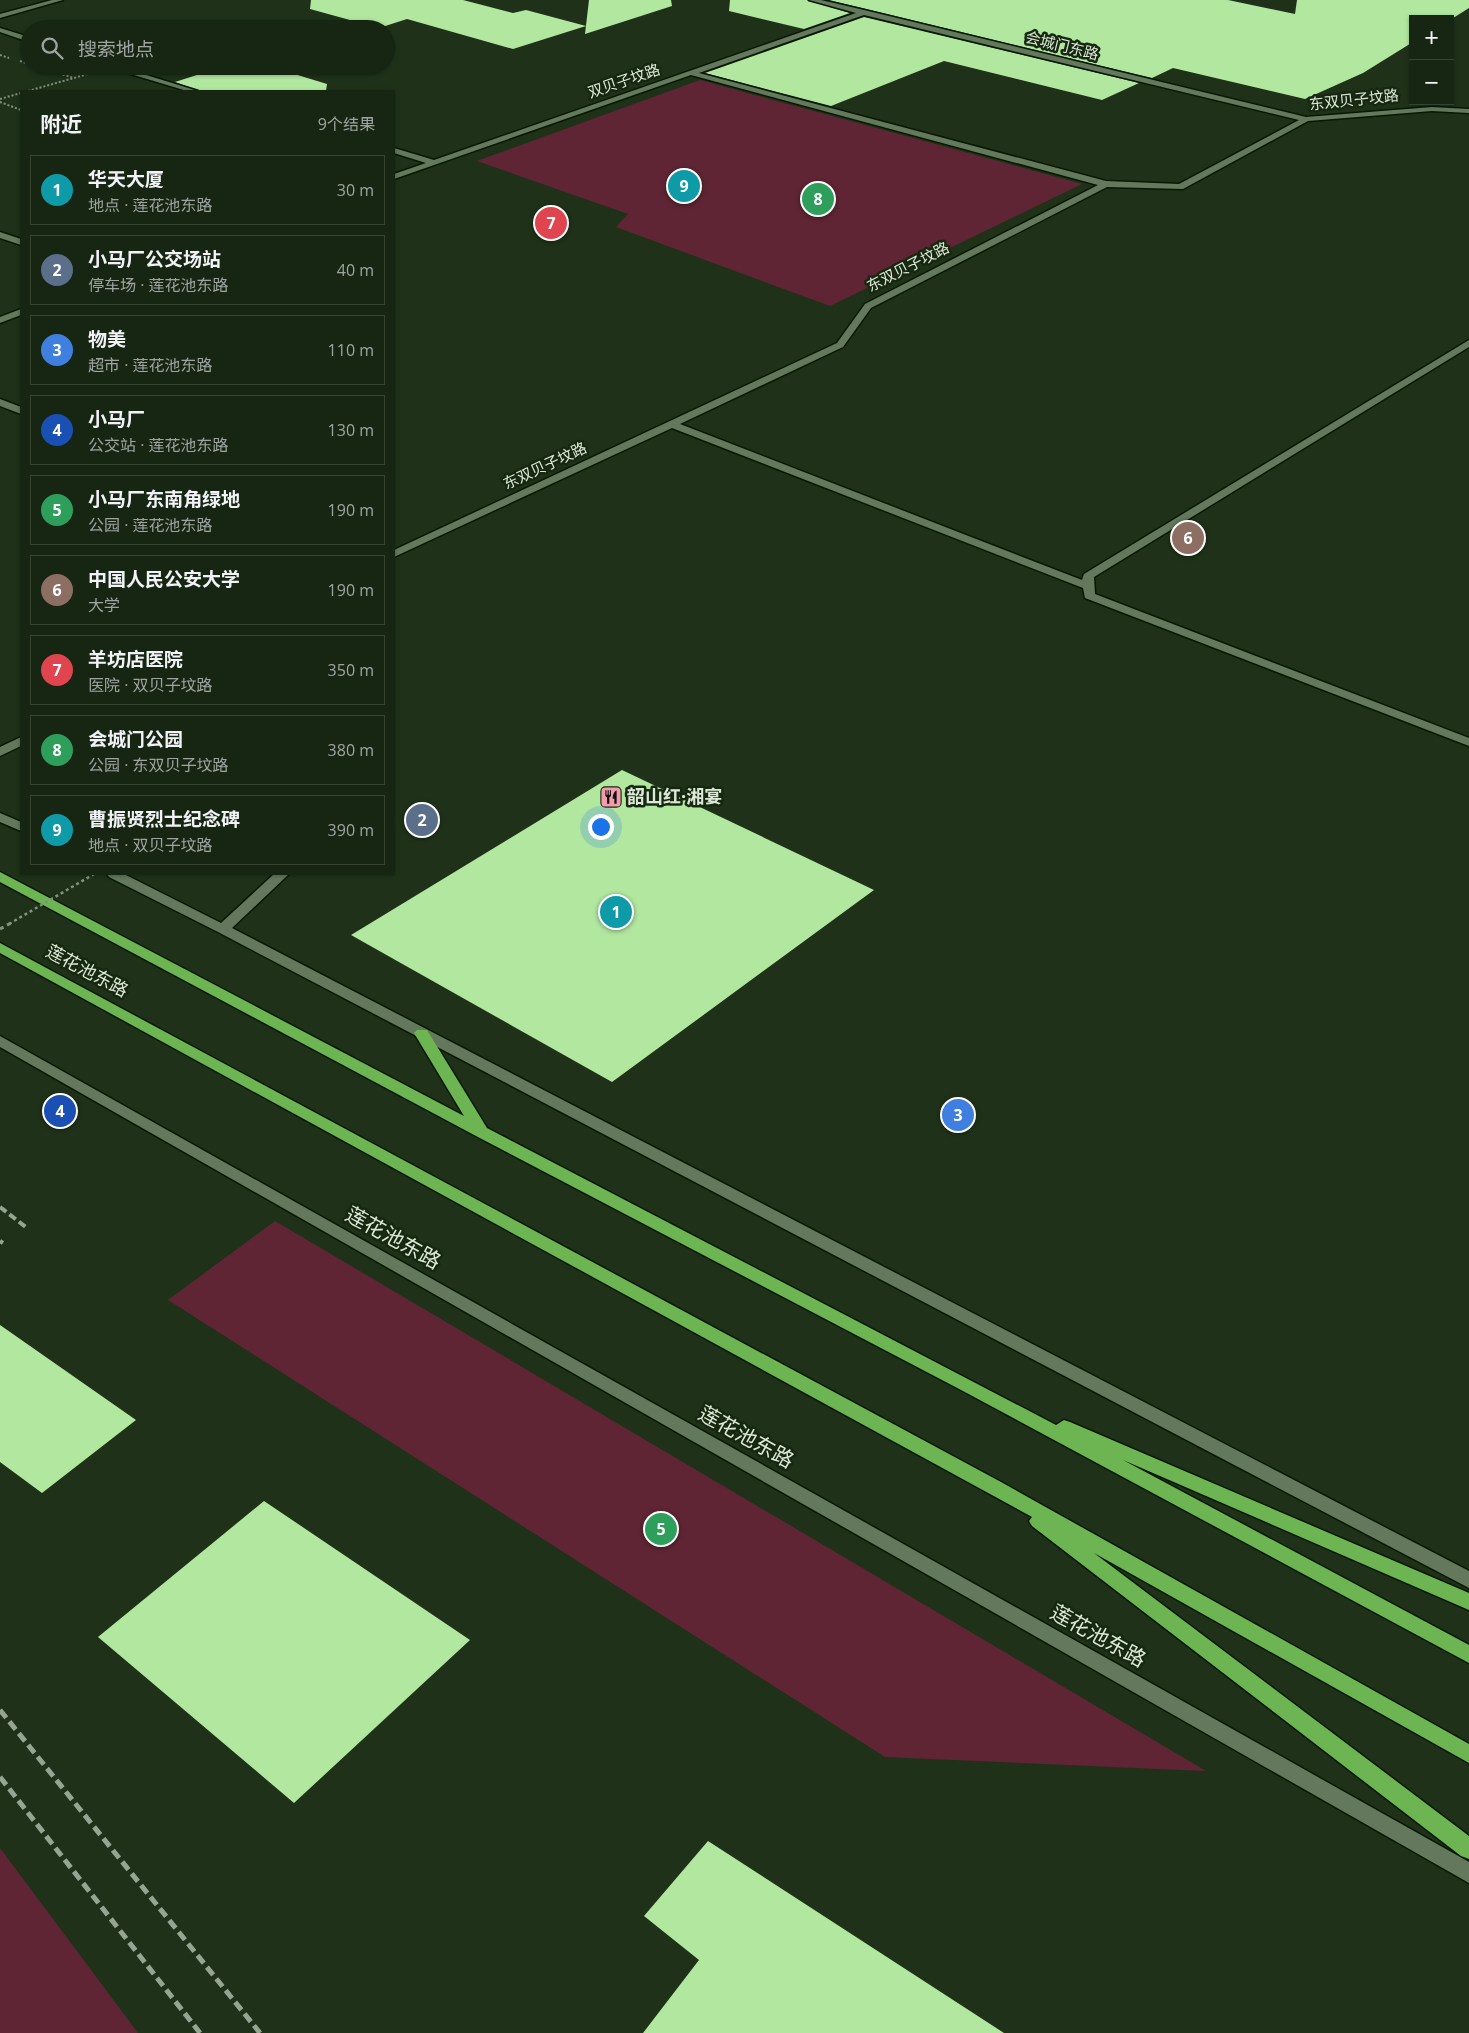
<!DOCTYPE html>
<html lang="zh">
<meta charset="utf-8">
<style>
body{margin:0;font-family:"Open Sans","Noto Sans SC",sans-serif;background:#202e1c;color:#f1f3f6}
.controls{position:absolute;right:15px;top:15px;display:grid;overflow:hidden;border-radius:0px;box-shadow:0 1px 4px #0004}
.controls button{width:45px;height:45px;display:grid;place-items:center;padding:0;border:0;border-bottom:1px solid #364333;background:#172613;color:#f1f3f6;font:25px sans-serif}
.you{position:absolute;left:600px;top:826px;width:18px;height:18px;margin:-12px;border:4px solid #fff;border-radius:50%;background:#1a73e8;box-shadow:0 0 0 8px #1a73e833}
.badge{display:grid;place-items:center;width:32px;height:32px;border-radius:50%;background:#d93025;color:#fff;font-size:16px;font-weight:700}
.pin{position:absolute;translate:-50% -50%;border:2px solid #fff;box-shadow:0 1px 5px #0006}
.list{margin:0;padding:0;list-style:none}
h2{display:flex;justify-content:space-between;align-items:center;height:65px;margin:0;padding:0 20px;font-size:21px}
h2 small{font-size:16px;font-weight:400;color:#9ea5a0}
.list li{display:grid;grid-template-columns:32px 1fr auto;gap:15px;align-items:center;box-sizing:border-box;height:70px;margin:0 10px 10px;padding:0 10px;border:1px solid #364333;border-radius:0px}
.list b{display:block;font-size:19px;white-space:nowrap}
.list p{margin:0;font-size:16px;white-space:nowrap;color:#9ea5a0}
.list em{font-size:16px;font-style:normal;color:#9ea5a0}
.icon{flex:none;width:28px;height:28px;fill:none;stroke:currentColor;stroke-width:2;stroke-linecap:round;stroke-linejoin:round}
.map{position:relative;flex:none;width:1469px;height:2033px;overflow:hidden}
.search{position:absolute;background:#172613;box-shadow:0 1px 4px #0004;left:20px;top:20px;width:375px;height:55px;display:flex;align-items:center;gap:12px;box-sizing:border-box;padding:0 18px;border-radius:28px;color:#9ea5a0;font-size:19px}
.panel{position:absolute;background:#172613;box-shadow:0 1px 4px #0004;left:20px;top:90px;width:375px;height:785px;border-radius:0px}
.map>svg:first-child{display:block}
.green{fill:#5f2534}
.building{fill:#b2e7a0}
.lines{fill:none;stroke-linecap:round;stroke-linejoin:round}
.minor-casing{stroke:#081903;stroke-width:3}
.highway-casing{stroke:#081903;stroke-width:3}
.path{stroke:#83927e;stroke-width:2;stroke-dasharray:2 2;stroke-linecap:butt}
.minor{fill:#63785c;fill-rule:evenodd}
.highway{fill:#6db552;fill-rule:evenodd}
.rail-far1{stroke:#96a592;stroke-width:4;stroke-dasharray:8 4;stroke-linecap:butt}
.rail{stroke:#96a592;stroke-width:5;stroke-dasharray:10 5;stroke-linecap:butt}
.path-bridge-far1{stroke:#83927e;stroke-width:2.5;stroke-dasharray:3 3;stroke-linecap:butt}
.path-bridge{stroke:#83927e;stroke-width:3;stroke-dasharray:4 4;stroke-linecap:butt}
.labels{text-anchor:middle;stroke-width:5;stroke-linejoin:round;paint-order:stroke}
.far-street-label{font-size:15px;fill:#dce8d8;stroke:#16280f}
.poi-label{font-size:18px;font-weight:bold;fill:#dce8d8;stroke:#16280f;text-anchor:start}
.street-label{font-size:18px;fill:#dce8d8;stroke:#16280f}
.near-street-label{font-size:21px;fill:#dce8d8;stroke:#16280f}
</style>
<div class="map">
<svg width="1469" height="2033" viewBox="0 0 1469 2033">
<rect width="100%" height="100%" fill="#1f3219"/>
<!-- green -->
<path class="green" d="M700 80 1082 184 830 306 616 227 628 214 477 161Z
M275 1221 1206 1771 885 1757 168 1300Z
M0 1848 138 2033H0Z"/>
<!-- building -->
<path class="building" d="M311 0H463L513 13 526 10 586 26 513 49 407 19 379 28 310 9Z
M589 0H671L672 6 585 34Z
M730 0H807L850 13 804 29 729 11Z
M829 0H1228L1295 14 1297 0H1469V8L1450 20 1413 19V42L1363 73 1305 99 1173 68 1152 78Z
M864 17 1139 83 1102 100 944 61 831 106 705 73Z
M225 66H268L327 84 326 91H200L175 82Z
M622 770 874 890 612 1082 351 935Z
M0 1325 136 1420 42 1493 0 1462Z
M264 1501 470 1640 294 1803 98 1637Z
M708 1841 1004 2033H643L699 1960 644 1916Z"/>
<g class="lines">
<!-- minor casing -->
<g class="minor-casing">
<path id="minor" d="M52 0H63L0 18V14Z
M809 0H821L864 10 1306 117 1432 107 1469 109V113L1432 111 1308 121 1183 189 1107 187 871 308 843 347 680 424 1082 580 1084 574 1469 340V347L1094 577 1095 594 1469 738V746L1085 598 1083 588 672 428 394 557V550L837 343 865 304 1098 185 691 75 394 179V174L426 163 394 153V148L434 160 856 13ZM864 15 1299 120 1179 184 1106 181 699 73Z
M0 28 29 37V42L0 32Z
M104 66H117L198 91H187Z
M0 232 21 239V245L0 238Z
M21 309V315L0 323V317Z
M0 399 21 407V414L0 406Z
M21 737V746L0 756V747Z
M0 813 21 822V831L0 822Z
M107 874H124L221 923 274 874H289L232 928 1469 1571V1588L218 932 109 877Z
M0 1036 1469 1862V1883L0 1047Z"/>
</g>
<!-- highway casing -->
<g class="highway-casing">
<path id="highway" d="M0 872 464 1116 414 1033 417 1030H427L487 1128 1056 1425 1064 1420 1070 1422 1469 1593V1610L1123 1460 1469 1645V1663L963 1391 476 1136 0 882Z
M0 943 1001 1482 1469 1744V1763L1094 1553 1469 1836V1859L1461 1856 1032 1526 1029 1521 1032 1517 0 953Z"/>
</g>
<!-- path -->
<path class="path" d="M0 55 9 58
M20 61 29 64
M36 66 74 78
M28 91 88 74
M0 99 21 93
M0 102 21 110"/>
<!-- minor -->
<use href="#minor" class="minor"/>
<!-- highway -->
<use href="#highway" class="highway"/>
<!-- rail-far1 -->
<path class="rail-far1" d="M0 1207 27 1228
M0 1241 3 1243"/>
<!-- rail -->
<path class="rail" d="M0 1710 260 2033
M0 1777 200 2033"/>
<!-- path-bridge-far1 -->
<path class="path-bridge-far1" d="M9 924 94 874"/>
<!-- path-bridge -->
<path class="path-bridge" d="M0 929 11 923"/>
</g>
<!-- icons -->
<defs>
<g id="restaurant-square" transform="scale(1.125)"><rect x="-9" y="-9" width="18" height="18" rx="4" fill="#f39aac" stroke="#16280f"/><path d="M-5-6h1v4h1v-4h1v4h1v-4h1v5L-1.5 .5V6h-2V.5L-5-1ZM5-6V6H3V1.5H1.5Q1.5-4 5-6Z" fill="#111"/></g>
</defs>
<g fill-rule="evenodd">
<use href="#restaurant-square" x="611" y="797"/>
</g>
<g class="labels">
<!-- far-street labels -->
<g class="far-street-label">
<text transform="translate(1062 46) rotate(14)" y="5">会城门东路</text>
<text transform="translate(624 81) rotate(-19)" y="5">双贝子坟路</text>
<text transform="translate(1354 100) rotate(-6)" y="5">东双贝子坟路</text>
<text transform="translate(908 267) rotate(-27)" y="5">东双贝子坟路</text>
<text transform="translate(545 466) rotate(-25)" y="5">东双贝子坟路</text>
</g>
<!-- poi labels -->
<g class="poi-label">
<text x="627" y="803">韶山红·湘宴</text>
</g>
<!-- street labels -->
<g class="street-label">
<text transform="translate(87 971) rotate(28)" y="6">莲花池东路</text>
</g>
<!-- near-street labels -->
<g class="near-street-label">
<text transform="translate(393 1238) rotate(29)" y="7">莲花池东路</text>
<text transform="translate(746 1437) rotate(29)" y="7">莲花池东路</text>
<text transform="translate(1098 1636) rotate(29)" y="7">莲花池东路</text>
</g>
</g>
</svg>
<div class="controls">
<button>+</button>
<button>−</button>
</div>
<div class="you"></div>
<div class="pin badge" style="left:616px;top:912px;background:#0f9aa8">1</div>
<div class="pin badge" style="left:422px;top:820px;background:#5c6f8a">2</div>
<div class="pin badge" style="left:958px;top:1115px;background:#3f7fe0">3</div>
<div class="pin badge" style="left:60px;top:1111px;background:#1a4fb4">4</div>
<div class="pin badge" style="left:661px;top:1529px;background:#2e9e5b">5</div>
<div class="pin badge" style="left:1188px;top:538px;background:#8d6e63">6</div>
<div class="pin badge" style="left:551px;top:223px;background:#e0444e">7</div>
<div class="pin badge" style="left:818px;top:199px;background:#2e9e5b">8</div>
<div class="pin badge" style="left:684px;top:186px;background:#0f9aa8">9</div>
<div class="search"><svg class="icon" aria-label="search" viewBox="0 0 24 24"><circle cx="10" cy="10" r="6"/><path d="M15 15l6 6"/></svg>搜索地点</div>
<section class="panel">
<h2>附近<small>9个结果</small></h2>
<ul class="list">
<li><span class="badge" style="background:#0f9aa8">1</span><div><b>华天大厦</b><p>地点 · 莲花池东路</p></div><em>30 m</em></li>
<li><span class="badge" style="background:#5c6f8a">2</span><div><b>小马厂公交场站</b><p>停车场 · 莲花池东路</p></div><em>40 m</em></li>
<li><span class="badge" style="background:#3f7fe0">3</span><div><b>物美</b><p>超市 · 莲花池东路</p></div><em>110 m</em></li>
<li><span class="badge" style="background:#1a4fb4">4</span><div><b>小马厂</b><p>公交站 · 莲花池东路</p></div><em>130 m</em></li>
<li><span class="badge" style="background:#2e9e5b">5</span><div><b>小马厂东南角绿地</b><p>公园 · 莲花池东路</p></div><em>190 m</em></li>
<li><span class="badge" style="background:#8d6e63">6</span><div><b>中国人民公安大学</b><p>大学</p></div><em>190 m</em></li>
<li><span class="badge" style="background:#e0444e">7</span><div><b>羊坊店医院</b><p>医院 · 双贝子坟路</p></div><em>350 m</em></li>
<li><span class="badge" style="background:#2e9e5b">8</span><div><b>会城门公园</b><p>公园 · 东双贝子坟路</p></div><em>380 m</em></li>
<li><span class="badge" style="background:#0f9aa8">9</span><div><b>曹振贤烈士纪念碑</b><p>地点 · 双贝子坟路</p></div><em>390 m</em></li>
</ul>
</section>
</div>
